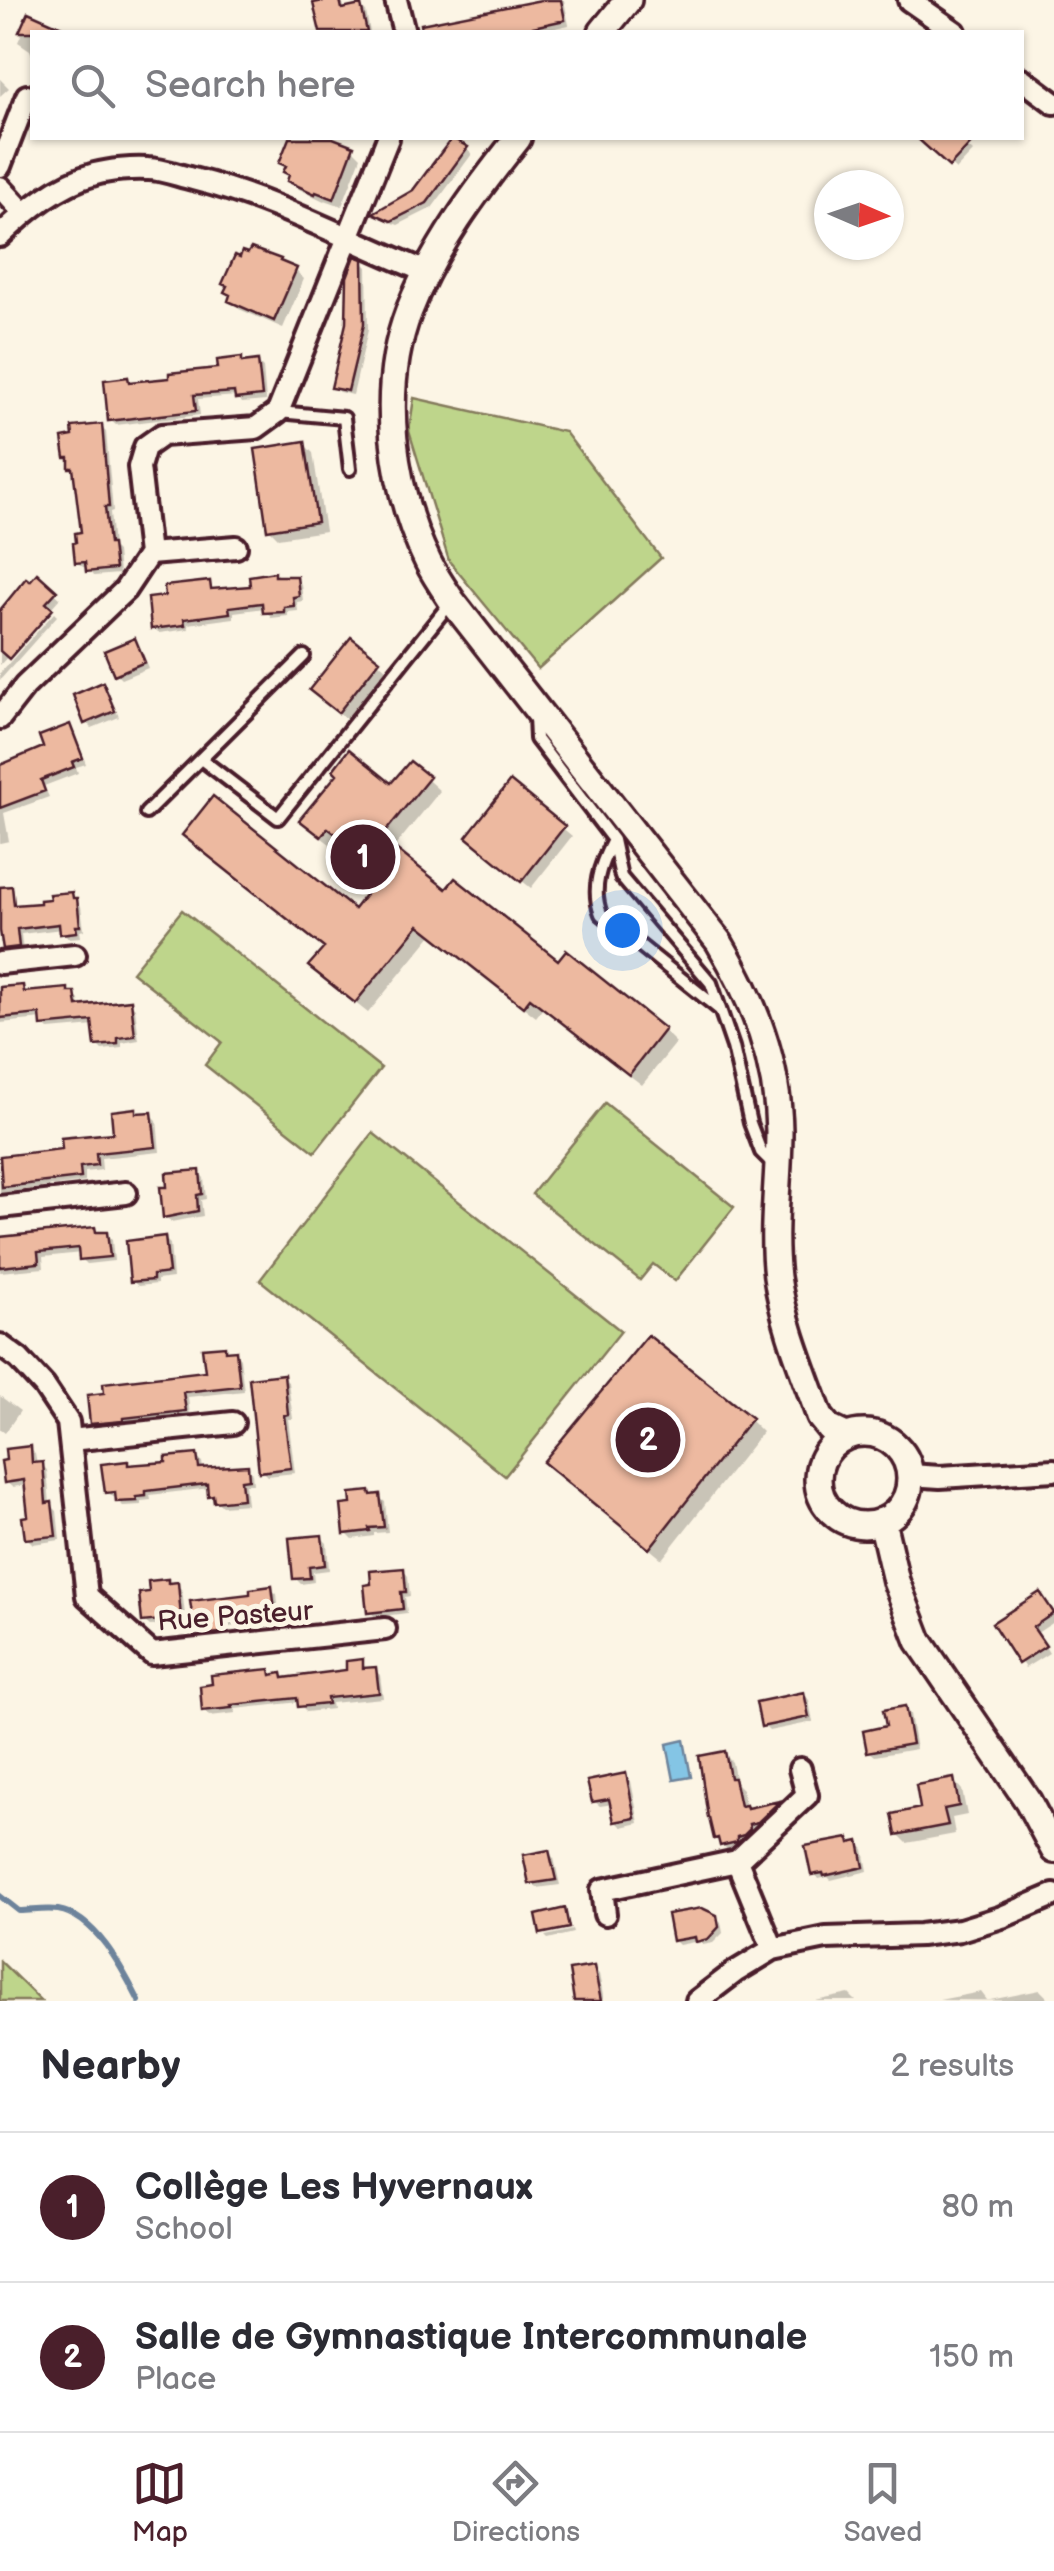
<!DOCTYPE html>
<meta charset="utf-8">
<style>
body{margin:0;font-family:"Balsamiq Sans",sans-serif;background:#f7f7f7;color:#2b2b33}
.compass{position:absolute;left:814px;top:170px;width:90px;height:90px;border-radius:50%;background:#fff;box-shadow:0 2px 8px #0004;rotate:92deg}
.you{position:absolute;left:622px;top:930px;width:35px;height:35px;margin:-25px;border:8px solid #fff;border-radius:50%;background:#1a73e8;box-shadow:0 0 0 15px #1a73e833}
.badge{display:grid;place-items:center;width:65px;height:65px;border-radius:50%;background:#4a1f2b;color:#fff;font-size:32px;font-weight:700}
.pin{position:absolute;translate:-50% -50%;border:5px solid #fff;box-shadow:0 2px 10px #0006}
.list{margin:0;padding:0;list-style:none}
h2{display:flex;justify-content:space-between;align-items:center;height:130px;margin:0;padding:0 40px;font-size:42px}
h2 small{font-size:32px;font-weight:400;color:#7c7c81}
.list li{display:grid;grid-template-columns:65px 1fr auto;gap:30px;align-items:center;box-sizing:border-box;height:150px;padding:0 40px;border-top:2px solid #e1e1e2}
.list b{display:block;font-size:38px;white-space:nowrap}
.list p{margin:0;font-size:32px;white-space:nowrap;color:#7c7c81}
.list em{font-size:32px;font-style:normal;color:#7c7c81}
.icon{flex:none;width:55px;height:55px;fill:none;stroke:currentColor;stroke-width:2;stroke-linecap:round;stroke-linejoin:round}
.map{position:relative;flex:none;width:1054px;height:2001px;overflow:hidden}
.search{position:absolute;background:#fff;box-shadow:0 2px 8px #0004;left:30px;right:30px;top:30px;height:110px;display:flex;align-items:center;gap:25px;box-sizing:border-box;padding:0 35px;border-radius:0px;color:#7c7c81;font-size:38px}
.sheet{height:430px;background:#fff}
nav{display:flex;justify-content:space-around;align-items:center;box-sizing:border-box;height:140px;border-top:2px solid #e1e1e2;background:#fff;font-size:28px;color:#7c7c81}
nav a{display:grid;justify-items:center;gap:5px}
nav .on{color:#4a1f2b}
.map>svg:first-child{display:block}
.green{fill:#bed58b;stroke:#847a5b;stroke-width:2.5}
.water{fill:#84c5e5;stroke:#6d839b;stroke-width:2.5}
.shadow{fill:#0003}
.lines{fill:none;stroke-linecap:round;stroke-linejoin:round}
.stream{stroke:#6d839b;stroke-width:6}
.building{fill:#edb9a0;stroke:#4a1f2b;stroke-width:2.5}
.service-casing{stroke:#4a1f2b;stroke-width:18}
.minor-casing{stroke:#4a1f2b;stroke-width:28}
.tertiary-casing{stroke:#4a1f2b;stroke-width:32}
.service{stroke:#fcf5e5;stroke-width:10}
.minor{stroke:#fcf5e5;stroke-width:20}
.tertiary{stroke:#fcf5e5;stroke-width:25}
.labels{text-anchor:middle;stroke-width:10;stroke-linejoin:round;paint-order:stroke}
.street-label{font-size:28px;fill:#4a1f2b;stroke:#fcf5e5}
</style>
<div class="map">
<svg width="1054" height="2001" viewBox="0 0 1054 2001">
<rect width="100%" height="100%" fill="#fcf5e5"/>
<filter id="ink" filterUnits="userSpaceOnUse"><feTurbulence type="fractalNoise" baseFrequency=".01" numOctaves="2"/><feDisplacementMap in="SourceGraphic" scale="20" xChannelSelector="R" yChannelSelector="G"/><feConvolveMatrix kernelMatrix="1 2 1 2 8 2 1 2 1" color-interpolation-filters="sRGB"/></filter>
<g filter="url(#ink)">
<!-- green -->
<path class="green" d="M414 398 565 432 661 558 538 669 449 561 409 431Z
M182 910 381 1068 315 1152 205 1065 222 1042 132 972Z
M605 1103 734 1207 675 1281 653 1264 640 1280 532 1194Z
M373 1133 621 1331 505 1476 260 1280Z
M0 1961 41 2001H0Z"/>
<!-- water -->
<path class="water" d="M684 1740 691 1777 674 1780 667 1744Z"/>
<!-- shadow -->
<path class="shadow" d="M315 0H342L345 11 360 7 366 12 370 32H324Z
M546 0H564L569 25 537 32H434Z
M29 16 65 32H32V55L30 50 18 42Z
M0 79 9 88 0 96Z
M291 138 298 141 299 138H326L352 148 361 157 342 206 325 200 324 201 299 189 290 180 291 176 282 163Z
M920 138H964L961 141 973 152 956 170Z
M466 149 472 154 432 208 398 225 381 218 376 212 414 192Z
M361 261 367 267 368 330 353 395 339 392 334 387Z
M295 270 304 279 283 328 239 309 231 300 232 297 225 284Z
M241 360 245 364 258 363 263 368 266 401 242 403 237 396 198 399 200 415 116 425 110 420 127 380 131 384 221 370Z
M101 427 106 432 113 511 110 512 113 548 117 552 119 574 94 576 88 567H83L77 562 83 534 76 471 67 457Z
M304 444 313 453 325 531 278 538 269 529Z
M37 577 60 598 0 665V612Z
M296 578 301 584 303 601 297 602 298 611 288 612V616L271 618 265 608 234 612V618L188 624 189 629 159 633 154 628 167 598 209 583 214 589 253 588 277 579Z
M54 613 57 616 0 680V673Z
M134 641 140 647 148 668 121 679 116 674Z
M378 662 387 670 348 720 321 698Z
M102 685 108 691 119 717 92 728 86 722Z
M69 727 75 733 86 764 76 767 78 773 44 786 49 797 4 813 9 841 0 843V793Z
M410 764 440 791 392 850 446 893 559 963 566 953 664 1031 676 1043 642 1085 543 1008 536 1017 432 935 368 1013 324 978 355 913 386 874 342 838 334 847 314 832 392 787Z
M511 785 572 836 531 888 478 846Z
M71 894 81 906 84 930 80 931 81 937 68 938 62 929 21 934 23 952 11 953 5 948V943H0V909L43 905Z
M22 987 28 992 74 994 79 1000 80 1008 130 1003 135 1008 139 1040 122 1043V1048L102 1050 97 1045 95 1026 49 1030 44 1025 43 1019 0 1023V990Z
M135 1111 139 1115 151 1114 157 1120 160 1152 101 1158 102 1170 85 1172V1182L0 1193V1158L65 1151 116 1135Z
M199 1172 204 1178 206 1199 201 1200 203 1216 171 1222 166 1217Z
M94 1229 100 1235 106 1234 112 1240 114 1261 87 1264 81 1258V1253L43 1257 44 1268 0 1272V1239Z
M165 1239 170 1244 173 1278 157 1280V1284L138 1286 132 1281Z
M224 1349 228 1353 235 1352 240 1358 244 1391 188 1397 190 1416 127 1422V1425L98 1428 92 1423 208 1373Z
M283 1377 288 1382 293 1419H288L295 1473 267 1476 261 1470Z
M0 1396 20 1411 5 1433 0 1429Z
M750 1420 762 1432 662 1559 558 1473Z
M30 1449 35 1454 37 1465H42L47 1470 50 1504 57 1511 60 1540 33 1544 27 1538 30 1519 27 1485 12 1487 6 1482Z
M196 1457 202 1462 203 1470 247 1467 252 1473 253 1484H245L247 1504 222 1506 210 1495V1488L150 1495 151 1500 141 1501V1505L123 1506 118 1501V1497H113L107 1491 130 1468 169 1465Z
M373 1497H379L385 1502 388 1532 374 1533V1536L352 1539 346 1533Z
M321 1537 327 1543 329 1570 313 1572 314 1582 301 1584 295 1578Z
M403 1570 408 1576 410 1596 405 1597 407 1613 375 1617 370 1611Z
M167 1582 171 1585H177L182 1590 186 1623 150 1626 144 1621 151 1594Z
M271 1589 277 1594 280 1623 226 1627 227 1637 214 1639 208 1630 202 1631 196 1626Z
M1045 1601 1054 1614V1622L1037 1633 1049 1653 1025 1668 995 1624Z
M362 1662 367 1670H375L380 1675 383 1698 331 1703 332 1709 306 1712 300 1702 235 1709 236 1713 210 1716 205 1710 269 1672 274 1677 281 1676 286 1680 349 1672Z
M804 1694 809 1700 813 1722 769 1731 763 1725Z
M904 1709 910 1714 916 1749 875 1756 869 1751Z
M724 1754 732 1762 736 1783 742 1789 746 1810 780 1804 787 1811 744 1850 730 1853 716 1837Z
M626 1776 631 1781 639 1823 622 1827 616 1821 613 1804 600 1806 594 1801Z
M954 1781 962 1790 967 1815 952 1818 955 1834 907 1843 898 1834Z
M848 1840 852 1845 858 1844 864 1849 868 1871 831 1880 828 1877 819 1879 814 1873Z
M548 1853 554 1858 560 1885 537 1888 532 1883Z
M716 1917 721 1922 723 1933 713 1943 703 1945 699 1941 679 1945 674 1940Z
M572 1930 573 1933 548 1939 545 1936Z
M593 1968 599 1974 604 2001H577L572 1972Z
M1040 1990 1046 1996 1047 2001 939 2000 981 1992 987 2000H990Z
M849 1994 856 2001H815Z"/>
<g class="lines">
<!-- stream -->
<path class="stream" d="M0 1896 19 1911C31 1911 46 1908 58 1910 96 1916 123 1970 139 2001"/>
</g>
<!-- building -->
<path class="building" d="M329 0H340L342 9 361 5 367 32H320L313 3Z
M541 0H561L565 20 533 27 534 32H422L421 24Z
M28 12 73 32H19Z
M289 138H333L354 146 334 199 316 192 315 194 287 181 289 175 283 172 286 166 279 163Z
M452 138 468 147 427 203 391 221 373 213 413 190Z
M917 138H976L949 167Z
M251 248 281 259 280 261 297 268 274 321 228 301 230 295 224 292 227 286 222 284 235 255 240 257 242 251 248 253Z
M355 256 363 259 364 324 348 391 331 388 346 323 347 277Z
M242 357V362L258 360 262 396 235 399 234 392 194 395 196 411 108 421 104 380 128 377 129 382 169 378V373L218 368 217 360Z
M102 424 109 507H105L109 544H112L115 569 86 572 85 562 75 563 73 543 76 542 75 533 81 532 73 468H69V458H65L62 438 73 436 72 427Z
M305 441 317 522 267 530 255 449Z
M275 572V576H297L299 596 293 597 294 606 284 607V612L263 613 262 603 229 607 230 613 184 619 185 625 151 629 148 598 165 596 164 586 210 581 211 589 250 586 249 576Z
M37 573 57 591 46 603 53 609 9 659 0 651V610L26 578 30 581Z
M351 637 380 660 338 713 309 690Z
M135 638 145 662 114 675 104 651Z
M103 682 115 711 84 724 73 695Z
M70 724 83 758 72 762 74 767 41 780 45 791 0 808V765L43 747 39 736Z
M349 749 391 783 410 761 430 777 381 837 446 889 455 878 558 960 566 950 665 1029 629 1075 530 998 523 1007 419 925 355 1003 308 966 324 948 182 835 213 796 354 909 383 872 328 828 321 837 299 820 337 774 333 770Z
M510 781 565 826 521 882 466 837Z
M12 886 14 905 40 903V900L50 899 49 894 72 892 73 898H77L80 926H76L77 932 60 934 59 924 17 929 19 947 3 949 0 931V887Z
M23 985 24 992 68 988V992H75L77 1006 131 1000 135 1036 118 1038V1044L95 1046 92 1021 41 1026 40 1014 0 1018V987Z
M136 1108V1113L152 1112 156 1147 96 1153 97 1165 80 1167 81 1178 2 1187 0 1156 62 1149 61 1138 113 1133 111 1111Z
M200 1170 202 1194 197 1195 198 1211 163 1218 160 1187H167L166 1173Z
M95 1227 96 1232H107L110 1257 79 1260 78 1248 38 1252 39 1263 0 1267V1237Z
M165 1236 169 1273 153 1275V1280L130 1282 126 1241Z
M648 1335 752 1418 649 1549 543 1462Z
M225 1346V1351L236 1350 240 1386 183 1392 186 1411 123 1418V1421L90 1424 87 1395 104 1393 103 1383 205 1371 202 1348Z
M284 1374 288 1414 284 1415 291 1468 259 1472 249 1378Z
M31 1446 32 1463 43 1462 46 1503 52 1502 56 1536 25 1539 22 1517 28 1516 24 1480 4 1483 1 1461 6 1460 5 1449Z
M197 1454 199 1468 248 1465 249 1479 241 1480 243 1499 214 1502 213 1495 208 1496 207 1484 146 1491V1496L136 1497 137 1501 116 1502 115 1492 105 1493 101 1464 128 1461V1465L166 1462V1457Z
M370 1491 371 1495 380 1494 384 1527 369 1528 370 1531 344 1534 341 1505 351 1504 350 1493Z
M322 1535 325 1565 309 1567 310 1578 293 1579 289 1538Z
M404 1568 406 1592H401L403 1609 367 1613 364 1585 371 1584 370 1571Z
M168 1579V1583L178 1582 181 1618 142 1622 139 1593 149 1592 148 1581Z
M272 1586 276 1618 222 1622 223 1633 206 1634 205 1625 194 1627 190 1601 250 1594V1589Z
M1040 1592 1054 1613 1033 1627 1046 1646 1018 1664 992 1623Z
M363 1659V1668L376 1667 379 1693 327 1698 328 1704 298 1707 297 1698 231 1705 232 1708 202 1711 200 1686 212 1684 211 1675 270 1669 271 1675 282 1673 283 1678 346 1670V1661Z
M804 1692 809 1717 761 1727 756 1702Z
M905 1706 912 1744 867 1752 863 1731 886 1726 883 1710Z
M725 1751 730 1778H734L740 1806 746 1805 747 1808 780 1801 758 1822 749 1824 750 1829 744 1835 737 1837V1842L720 1846 718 1838 714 1839 709 1818H708L699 1756Z
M626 1773 635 1818 614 1822 609 1799 592 1802 587 1781Z
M954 1778 959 1806 944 1809 948 1825 896 1835 892 1814 920 1808 916 1785Z
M849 1838 850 1843 859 1841 864 1867 824 1876 823 1873 811 1875 805 1846Z
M549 1850 556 1880 529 1884 523 1855Z
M565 1908 569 1928 540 1934 536 1915Z
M702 1908 717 1915 719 1927 708 1939 696 1942 695 1937 672 1941 667 1914Z
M594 1966 601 2001H574L569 1970Z"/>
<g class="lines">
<!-- service casing -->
<g class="service-casing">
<path id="service" d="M279 412 344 418 350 469
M535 715 536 739 613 840 621 877 711 983 733 1047 750 1123 761 1152 774 1165
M201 759 278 818 451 602
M146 813 304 656
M612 842C600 865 591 889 601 914L719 1009"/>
</g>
<!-- minor casing -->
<g class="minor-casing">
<path id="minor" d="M396 0 404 32
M909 0 955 32
M1022 79 1054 103
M0 166 27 96
M0 187 24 213
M0 236C27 210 58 184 95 174 110 170 132 168 148 169 163 169 179 176 193 179 274 199 350 241 427 272
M149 554 236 547
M0 718 25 686 125 590 149 554 139 467 145 447 162 435 256 428 278 412 388 138
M0 963 75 955
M0 1207 126 1193
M0 1345 19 1359 44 1386 68 1422 87 1596 152 1654 385 1629
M70 1440 233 1423
M910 1475 940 1477 1054 1470
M737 1861 807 1795 800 1769
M605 1914 602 1890 737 1861 773 1949
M697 2001 735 1972 773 1949 826 1938 920 1935 960 1930 1002 1917 1054 1895"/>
</g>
<!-- tertiary casing -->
<g class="tertiary-casing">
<path id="tertiary" d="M602 32 628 0
M518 138C476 191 434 247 409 311 379 389 392 489 428 562 435 576 444 589 452 601L719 942C754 1001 778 1062 779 1131 779 1180 771 1229 777 1277 784 1326 804 1372 820 1417L829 1428 846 1436
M818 1479a46 46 0 1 1 92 0a46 46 0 1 1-92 0Z
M882 1521 896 1581 919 1641 1028 1801 1054 1850"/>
</g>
<!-- service -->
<use href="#service" class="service"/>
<!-- minor -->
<use href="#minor" class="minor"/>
<!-- tertiary -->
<use href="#tertiary" class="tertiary"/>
</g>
</g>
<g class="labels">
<!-- street labels -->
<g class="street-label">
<text transform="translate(235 1615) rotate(-4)" y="10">Rue Pasteur</text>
</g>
</g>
</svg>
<svg class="compass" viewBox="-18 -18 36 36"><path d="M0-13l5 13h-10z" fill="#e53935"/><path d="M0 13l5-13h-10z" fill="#7c7c81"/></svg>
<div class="you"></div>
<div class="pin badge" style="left:363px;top:857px">1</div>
<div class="pin badge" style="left:648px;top:1440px">2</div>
<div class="search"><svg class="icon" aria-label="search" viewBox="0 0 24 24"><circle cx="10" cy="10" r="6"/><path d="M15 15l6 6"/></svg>Search here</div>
</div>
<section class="sheet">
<h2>Nearby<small>2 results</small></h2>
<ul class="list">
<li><span class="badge">1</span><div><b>Collège Les Hyvernaux</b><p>School</p></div><em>80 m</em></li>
<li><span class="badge">2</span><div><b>Salle de Gymnastique Intercommunale</b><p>Place</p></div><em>150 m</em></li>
</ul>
</section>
<nav>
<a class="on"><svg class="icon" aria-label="map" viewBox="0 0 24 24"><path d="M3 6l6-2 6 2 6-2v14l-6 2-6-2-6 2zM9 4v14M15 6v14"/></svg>Map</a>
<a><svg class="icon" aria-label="directions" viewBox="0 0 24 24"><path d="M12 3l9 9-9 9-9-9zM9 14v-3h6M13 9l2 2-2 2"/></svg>Directions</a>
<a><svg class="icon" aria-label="saved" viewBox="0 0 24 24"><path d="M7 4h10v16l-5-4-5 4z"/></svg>Saved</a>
</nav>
